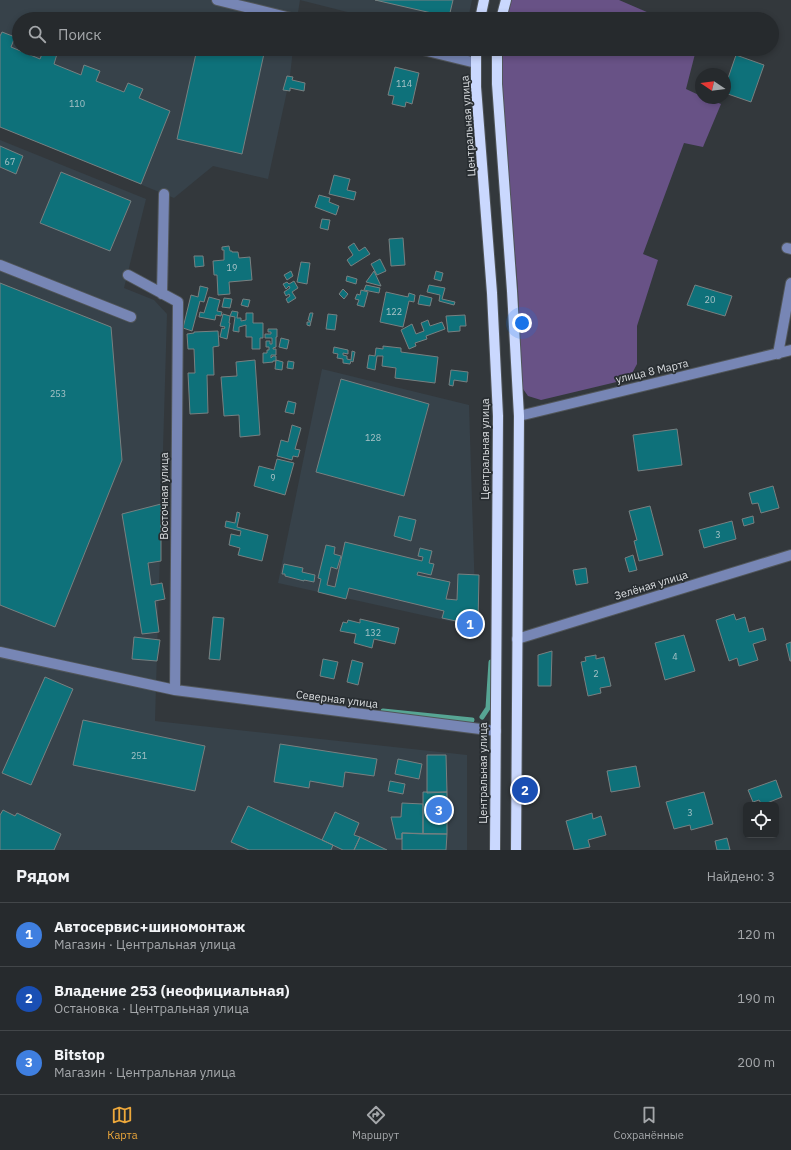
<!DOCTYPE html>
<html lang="ru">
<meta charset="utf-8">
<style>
body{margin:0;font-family:"IBM Plex Sans",sans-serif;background:#2e3235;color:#f1f3f6}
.controls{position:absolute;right:12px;bottom:12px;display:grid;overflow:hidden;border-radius:6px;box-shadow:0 2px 6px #0003}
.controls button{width:36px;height:36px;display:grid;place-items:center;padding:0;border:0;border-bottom:1px solid #424649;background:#262a2d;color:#f1f3f6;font:20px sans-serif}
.compass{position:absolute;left:695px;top:68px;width:36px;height:36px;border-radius:50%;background:#262a2d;box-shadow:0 2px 6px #0003;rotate:283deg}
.you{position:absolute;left:522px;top:323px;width:14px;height:14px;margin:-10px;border:3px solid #fff;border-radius:50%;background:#1a73e8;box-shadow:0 0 0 6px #1a73e833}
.badge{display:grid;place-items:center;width:26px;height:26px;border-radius:50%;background:#eda83b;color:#fff;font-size:13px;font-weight:700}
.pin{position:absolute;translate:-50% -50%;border:2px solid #fff;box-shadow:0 1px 4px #0006}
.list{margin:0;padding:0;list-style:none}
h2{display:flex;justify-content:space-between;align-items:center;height:52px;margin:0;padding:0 16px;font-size:17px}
h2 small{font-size:13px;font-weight:400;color:#a4a7aa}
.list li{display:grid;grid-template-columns:26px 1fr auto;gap:12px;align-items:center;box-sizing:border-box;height:64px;padding:0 16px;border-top:1px solid #424649}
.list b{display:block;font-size:15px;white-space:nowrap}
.list p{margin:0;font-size:13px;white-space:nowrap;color:#a4a7aa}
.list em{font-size:13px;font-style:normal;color:#a4a7aa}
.icon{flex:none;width:22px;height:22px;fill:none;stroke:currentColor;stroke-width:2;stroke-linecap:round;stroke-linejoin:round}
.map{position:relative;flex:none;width:791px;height:850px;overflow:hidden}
.search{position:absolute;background:#262a2d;box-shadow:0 2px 6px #0003;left:12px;right:12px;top:12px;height:44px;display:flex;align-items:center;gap:10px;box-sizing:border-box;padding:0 14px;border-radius:22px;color:#a4a7aa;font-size:15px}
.sheet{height:244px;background:#262a2d}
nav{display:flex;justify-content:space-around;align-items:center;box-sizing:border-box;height:56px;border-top:1px solid #424649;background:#262a2d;font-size:11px;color:#a4a7aa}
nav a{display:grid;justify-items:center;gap:2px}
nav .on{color:#eda83b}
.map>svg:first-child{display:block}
.built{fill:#37424a}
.green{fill:#685286}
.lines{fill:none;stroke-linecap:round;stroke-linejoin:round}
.stream{stroke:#57a594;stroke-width:5}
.building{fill:#0e717a;stroke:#788081}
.minor-casing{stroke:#51565a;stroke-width:12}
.major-casing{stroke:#51565a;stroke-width:12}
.minor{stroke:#7786b5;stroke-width:10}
.major{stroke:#cad8fe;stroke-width:10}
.labels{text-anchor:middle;stroke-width:3.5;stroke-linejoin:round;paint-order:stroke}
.number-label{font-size:9px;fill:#a8c3c7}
.street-label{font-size:11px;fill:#dbdee1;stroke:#292e32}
</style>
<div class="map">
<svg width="791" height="850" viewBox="0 0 791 850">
<rect width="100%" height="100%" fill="#33383c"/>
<!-- built -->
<path class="built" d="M0 0H472L468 19H375L300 0 297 19H19V49H293L290 76H287L284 89 287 91 268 179 213 166 174 198 0 127Z
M0 140 146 199 124 288 154 300 167 314 155 721 467 755V850H0Z
M322 369 469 405 476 627 278 583Z"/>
<!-- green -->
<path class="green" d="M510 0H619L663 19H506Z
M502 49H705L706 52 696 50 686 89 701 96V98H706L721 104 703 147 684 143 643 254 658 260 637 326V364L629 379 541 400 528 396 521 386 518 290 501 84Z"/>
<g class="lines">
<!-- stream -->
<path class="stream" d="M383 711 472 720
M482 717 488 708 491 662"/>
</g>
<!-- building -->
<path class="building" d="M375 0H453L449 17Z
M205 14 227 19H204Z
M2 32 15 37 11 47 40 59 44 49 57 54 54 64 81 75 84 65 100 71 96 81 124 92 128 83 143 89 139 98 170 111 141 184 0 127V36Z
M197 49H265L242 154 177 139Z
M736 55 764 65 751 102 725 93V87Z
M395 67 419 73 412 104 406 102 405 107 392 104 394 96 388 95Z
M287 76 293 77 292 80 305 83 304 91 290 88V91L283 90Z
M0 146 23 156 16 174 0 167Z
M61 172 131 201 110 251 40 223Z
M334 175 350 179 347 190 356 192 354 200 329 194Z
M319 195 330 198 329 202 339 206 336 215 315 207Z
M322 219 330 220 328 230 320 228Z
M403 238 405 265 391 266 389 239Z
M354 243 359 251 365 247 370 254 351 266 347 260 353 255 348 247Z
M229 246 230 251H232V252H238L239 258 250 257 252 280 229 282 230 294 218 295 217 275H214L213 261 224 260V250H222V247Z
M194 256H203L204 266 195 267Z
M380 259 386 271 377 275 371 264Z
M301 262 310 263 307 284 297 282Z
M291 271 293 276 287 280 284 275Z
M374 271 381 286 366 282Z
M436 271 443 273 441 281 434 279Z
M347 276 357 279 356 284 346 281Z
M294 281 298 288 292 292 296 298 288 303 286 299 290 296 289 294 286 296 284 292 290 288 289 286 286 289 283 284 287 282 289 284Z
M0 283 111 327 122 460 55 627 0 605Z
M366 285 380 288 379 293 364 290Z
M429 285 445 288 442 299 455 302 454 305 439 301 440 295 427 292Z
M695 285 732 296 725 316 687 305Z
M200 286 208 288 204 302 200 301 192 331 183 328 191 295 198 297Z
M343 289 348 294 344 299 339 294Z
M361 290 368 292 364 307 357 305 359 300 355 299 357 294 360 295Z
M386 292 408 297 409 293 415 295 414 302 409 301 403 327 380 322Z
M420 295 432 298 430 306 418 304Z
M209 297 220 300 217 311 222 312 221 316 216 315 215 320 199 317 200 312 204 313Z
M224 298 232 299 230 308 222 307Z
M243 299 250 300 248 307 241 305Z
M232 311 238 312 237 318H241V321L246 320V313H253V323H263V338H260V349H252V337H246V325L239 327V332L233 331 235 317 230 316Z
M310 313H313L310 326 307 325V322H310V321L308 320Z
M223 314 230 316 229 323H230L227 339 220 337 222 328 224 329 225 327 220 326Z
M328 314 337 315 335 330 326 329Z
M465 315 466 326H460V331L448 332 446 316Z
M428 320 430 326 442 322 445 329 426 336 427 339 415 343 416 346 409 349 401 330 412 324 416 334 424 331 421 323Z
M268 329H277V337H276V347L273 348V349H276V355H271V358L273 356H276V361H273V362L263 363V353H267V350H269V347H266V341H270V344H272V338H265V334H271V332H268Z
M218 331 219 346 213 347 214 375H207L208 413 190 414 188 373H195L194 349H188L187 334 194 333V332Z
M281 338 289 340 287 349 279 347Z
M383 346 401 348V352L438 357 435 383 395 378 396 368 382 366 383 356H377L375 370 367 368 369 355 375 356 376 348 383 349Z
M334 347 348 350V354L343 353V355L347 356V359L351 360 352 351 355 352 353 362 351 361 350 364 343 363V359L337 358 338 354 333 353Z
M255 360 260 435 240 437 239 415 224 416 221 377 237 376 236 362Z
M276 360 283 362 282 370 275 369Z
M288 361 294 362 293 369 287 368Z
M451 370 468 372 467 382 454 380 453 386 449 385Z
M341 379 429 404 404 496 316 472Z
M288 401 296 403 294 414 285 412Z
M292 425 301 428 295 449 300 450 298 457 293 456 292 460 277 456 281 440 288 442Z
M677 429 682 465 638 471 633 435Z
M277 459 294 463 285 495 254 486 259 466 274 470Z
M773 486 779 508 761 513 758 503 752 504 749 493Z
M161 504V561L148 563 151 585 162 583 165 599 155 601 159 632 142 634 122 514Z
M650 506 663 555 639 561 634 541 637 540 629 511Z
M237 512 240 513 237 527 268 535 262 561 238 555 240 548 229 545 231 534 240 536 241 531 225 527 226 521 235 523Z
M399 516 416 520 411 541 394 536Z
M753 516 754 523 744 526 742 519Z
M732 521 736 539 704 548 699 530Z
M345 542 422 561 423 557 418 556 420 548 432 551 429 563 434 564 431 575 418 572 417 575 450 582 446 599 457 600 458 574 479 575 478 622H473L472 628H456V621L442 618 444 611 349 588 346 599 318 592 321 579 318 578 326 545 335 547 334 554 341 556 337 569 331 567 327 585 335 587Z
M633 555 637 570 629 572 625 558Z
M284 564 303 568 302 572 315 575 314 582 304 580V581L285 576V574H282Z
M586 568 588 583 576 585 573 570Z
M734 614 736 620 745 617 749 632 763 628 766 640 753 644 758 660 739 666 737 658 729 661 716 620Z
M213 617 224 618 220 660 209 659Z
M360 619 399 628 395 644 374 639 372 648 354 643 356 634 340 631 343 622 347 623 348 620 360 623Z
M684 635 695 671 665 680 655 643Z
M134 637 160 640 157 661 132 659Z
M791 642V661H790L786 644Z
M552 651 551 686H538V655Z
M596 655V659L604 657 611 686 600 688 601 693 588 696 581 662 586 661 585 657Z
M323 659 338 662 334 679 320 676Z
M352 660 363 663 358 685 347 682Z
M45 677 73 689 31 785 2 773Z
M83 720 205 746 195 791 73 765Z
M280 744 377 759 374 776 345 772 343 787 310 781 309 788 274 782Z
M427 755H446L447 792 427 793Z
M398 759 422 764 419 779 395 774Z
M636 766 640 787 611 792 607 771Z
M776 780 782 797 762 805 759 800 753 802 748 790Z
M390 781 405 784 403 794 388 791Z
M423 792H447V834H423Z
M704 792 713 824 691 830 690 825 674 829 666 802Z
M402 803 423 804V834L402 833V839H396L391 817H401Z
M248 806 333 845 331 850H249L231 842Z
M3 810 15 816 17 813 61 834 54 850H0V815Z
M335 812 359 823 354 835 360 837 354 850H343L322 840Z
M592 813 593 819 601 816 606 835 588 840 590 847 574 850 566 821Z
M402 833 447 834 446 850H402Z
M360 837 387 850H354Z
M727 838 730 850H717L715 841Z"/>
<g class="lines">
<!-- minor casing -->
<g class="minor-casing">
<path id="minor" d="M217 0 295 19
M419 49 476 63
M787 248 791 249
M0 265 131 317
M128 275 178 302 175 690
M162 294 164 194
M778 354 791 283
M519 416 791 350
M517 639 791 555
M0 652 175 690 496 731"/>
</g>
<!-- major casing -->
<g class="major-casing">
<path id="major" d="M480 19 484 0
M501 19 506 0
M476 49V87L492 293 498 416 495 850
M497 49V84L512 291 519 416 516 850"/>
</g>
<!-- minor -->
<use href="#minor" class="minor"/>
<!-- major -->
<use href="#major" class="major"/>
</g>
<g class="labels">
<!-- number labels -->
<g class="number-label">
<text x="404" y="87">114</text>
<text x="77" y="107">110</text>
<text x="10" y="165">67</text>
<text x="232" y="271">19</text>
<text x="710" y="303">20</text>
<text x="394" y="315">122</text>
<text x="58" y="397">253</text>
<text x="373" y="441">128</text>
<text x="273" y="481">9</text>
<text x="718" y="538">3</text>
<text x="373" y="636">132</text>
<text x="675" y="660">4</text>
<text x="596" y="677">2</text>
<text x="139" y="759">251</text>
<text x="690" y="816">3</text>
</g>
<!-- street labels -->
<g class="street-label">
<text transform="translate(468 126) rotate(-94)" y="4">Центральная улица</text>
<text transform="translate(652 371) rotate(-13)" y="4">улица 8 Марта</text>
<text transform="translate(485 449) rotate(-90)" y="4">Центральная улица</text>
<text transform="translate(164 496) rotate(-90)" y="4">Восточная улица</text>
<text transform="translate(651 585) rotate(-17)" y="4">Зелёная улица</text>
<text transform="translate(337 699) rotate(7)" y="4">Северная улица</text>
<text transform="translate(483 773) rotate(-90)" y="4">Центральная улица</text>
</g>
</g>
</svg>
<div class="controls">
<button><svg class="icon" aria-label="locate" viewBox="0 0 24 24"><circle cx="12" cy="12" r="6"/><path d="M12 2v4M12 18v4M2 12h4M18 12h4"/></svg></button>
</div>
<svg class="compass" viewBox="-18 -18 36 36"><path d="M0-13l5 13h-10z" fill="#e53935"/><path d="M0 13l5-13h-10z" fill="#a4a7aa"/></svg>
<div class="you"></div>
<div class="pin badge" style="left:470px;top:624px;background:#3f7fe0">1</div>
<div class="pin badge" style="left:525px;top:790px;background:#1a4fb4">2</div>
<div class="pin badge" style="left:439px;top:810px;background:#3f7fe0">3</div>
<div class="search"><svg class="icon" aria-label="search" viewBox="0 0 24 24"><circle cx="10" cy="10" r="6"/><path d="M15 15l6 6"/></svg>Поиск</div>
</div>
<section class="sheet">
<h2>Рядом<small>Найдено: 3</small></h2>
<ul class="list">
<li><span class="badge" style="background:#3f7fe0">1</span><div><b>Автосервис+шиномонтаж</b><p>Магазин · Центральная улица</p></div><em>120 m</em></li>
<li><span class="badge" style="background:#1a4fb4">2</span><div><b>Владение 253 (неофициальная)</b><p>Остановка · Центральная улица</p></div><em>190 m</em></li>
<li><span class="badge" style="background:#3f7fe0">3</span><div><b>Bitstop</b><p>Магазин · Центральная улица</p></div><em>200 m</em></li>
</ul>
</section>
<nav>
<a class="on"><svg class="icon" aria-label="map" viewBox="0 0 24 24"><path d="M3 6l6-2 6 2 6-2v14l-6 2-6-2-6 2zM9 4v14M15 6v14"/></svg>Карта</a>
<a><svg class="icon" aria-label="directions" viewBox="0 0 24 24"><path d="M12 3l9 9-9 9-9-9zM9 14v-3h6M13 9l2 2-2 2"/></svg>Маршрут</a>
<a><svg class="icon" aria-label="saved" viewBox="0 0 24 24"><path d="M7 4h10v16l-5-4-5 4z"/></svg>Сохранённые</a>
</nav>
